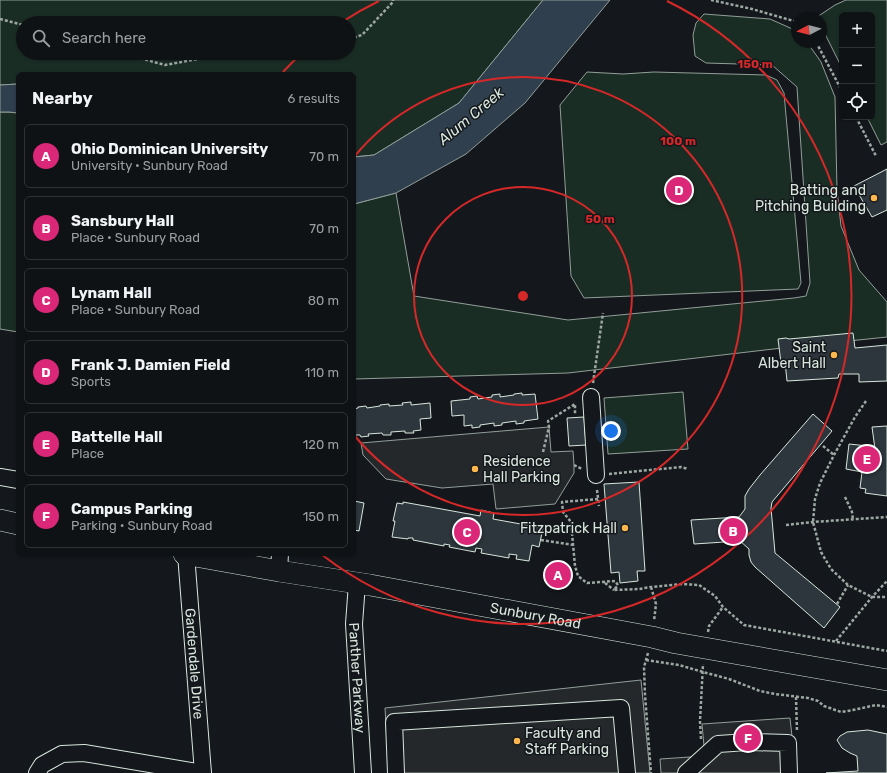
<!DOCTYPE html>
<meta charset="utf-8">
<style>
body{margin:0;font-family:Rubik,sans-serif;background:#181b1e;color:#f1f3f6}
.controls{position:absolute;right:12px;top:12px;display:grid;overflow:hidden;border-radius:6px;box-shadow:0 1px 3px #0004}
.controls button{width:36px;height:36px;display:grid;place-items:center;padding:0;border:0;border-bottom:1px solid #2f3234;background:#0f1215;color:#f1f3f6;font:20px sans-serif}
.compass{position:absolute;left:791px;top:12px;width:36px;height:36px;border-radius:50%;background:#0f1215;box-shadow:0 1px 3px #0004;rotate:263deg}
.you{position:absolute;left:611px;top:431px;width:14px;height:14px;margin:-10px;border:3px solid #fff;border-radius:50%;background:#1a73e8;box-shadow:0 0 0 6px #1a73e833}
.badge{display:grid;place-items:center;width:26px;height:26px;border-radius:50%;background:#db2777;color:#fff;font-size:13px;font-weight:700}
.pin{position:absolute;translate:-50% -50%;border:2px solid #fff;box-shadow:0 1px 4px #0006}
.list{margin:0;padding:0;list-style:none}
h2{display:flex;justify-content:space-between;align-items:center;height:52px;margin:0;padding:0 16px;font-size:17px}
h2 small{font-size:13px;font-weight:400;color:#9b9ea0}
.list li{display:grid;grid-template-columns:26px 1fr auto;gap:12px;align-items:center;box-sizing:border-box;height:64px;margin:0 8px 8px;padding:0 8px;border:1px solid #2f3234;border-radius:6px}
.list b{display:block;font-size:15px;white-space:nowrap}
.list p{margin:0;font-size:13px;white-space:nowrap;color:#9b9ea0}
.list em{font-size:13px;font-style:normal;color:#9b9ea0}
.icon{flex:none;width:22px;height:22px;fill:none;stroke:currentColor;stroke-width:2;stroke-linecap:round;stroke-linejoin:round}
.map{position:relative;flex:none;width:887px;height:773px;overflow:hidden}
.search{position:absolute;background:#0f1215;box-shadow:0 1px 3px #0004;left:16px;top:16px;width:340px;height:44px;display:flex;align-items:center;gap:10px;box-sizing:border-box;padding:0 14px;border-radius:22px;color:#9b9ea0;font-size:15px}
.panel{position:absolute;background:#0f1215;box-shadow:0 1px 3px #0004;left:16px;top:72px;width:340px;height:484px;border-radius:6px}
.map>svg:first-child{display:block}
.green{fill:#1a2d24;stroke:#939e99;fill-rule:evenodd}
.parking{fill:#24282b;stroke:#939e99}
.water{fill:#2f3f4d;stroke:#939e99}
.building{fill:#2c363c;stroke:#d8e6dc}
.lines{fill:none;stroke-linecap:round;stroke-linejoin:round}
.minor-casing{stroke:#d8e6dc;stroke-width:18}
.major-casing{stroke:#d8e6dc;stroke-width:22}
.path{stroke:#9da8a2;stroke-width:2.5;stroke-dasharray:3 2;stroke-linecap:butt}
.minor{stroke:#14181c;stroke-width:16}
.major{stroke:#14181c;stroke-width:21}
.ring{fill:none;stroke:#d62828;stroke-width:2}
.poi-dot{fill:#ffb74d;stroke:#14181c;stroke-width:1.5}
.labels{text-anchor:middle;stroke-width:3;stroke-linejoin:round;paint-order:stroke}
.poi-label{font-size:14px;fill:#d8e6dc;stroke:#14181c;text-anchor:end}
.street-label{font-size:14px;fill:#d8e6dc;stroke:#14181c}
.water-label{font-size:15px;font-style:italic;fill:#d8e6dc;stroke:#14181c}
.centre{fill:#d62828;stroke:#14181c;stroke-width:2}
.ring-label{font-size:12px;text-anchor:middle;font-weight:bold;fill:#d62828;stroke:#14181c;stroke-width:3;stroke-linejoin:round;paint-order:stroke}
</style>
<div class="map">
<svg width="887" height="773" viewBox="0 0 887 773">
<rect width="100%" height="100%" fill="#14181c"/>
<!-- green -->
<path class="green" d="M0 0H543L459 103 374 155 354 157V74H18V84L0 85ZM23 23H349V53H23Z
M846 0H887V142L881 145 867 117H872V15H842V68L821 26V18H817V17L835 5Z
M704 14 770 19 797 31V42H807L821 62 835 97 837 190 841 226 859 270 887 302V337L782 348 568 373 354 379V204L396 193 414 296 568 320 794 298 806 296 810 283 797 87 772 65 706 63 695 56 693 35 696 23Z
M587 72 623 74 654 72 766 75 777 80 784 93 801 283 798 289 584 298 571 276 560 105Z
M0 112H9L18 113V332L0 329Z
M683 392 688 449 608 454 604 398Z"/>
<!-- parking -->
<path class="parking" d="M549 427 551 452 573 451 574 465V473L555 504 496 509 493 484 442 488 386 479 363 455 361 443Z
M641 680 650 773H389L385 708Z
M790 718 796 773H661L660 759 690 757H705L702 724Z"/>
<!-- water -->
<path class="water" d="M543 0H610L525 103 466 154 396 193 354 204V157L374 155 459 103Z
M18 84V113L9 112H0V85Z"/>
<!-- building -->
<path class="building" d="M887 169V210L872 217 854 186Z
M853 333 855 348 887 345V381L859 382V374H839L838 378 787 381 785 362 781 363 778 339 786 338 789 339Z
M522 393V395L535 394 538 419 524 421V423L516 424V421L502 423V425L494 426V423L480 425V427L472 428V425L464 426V415L452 416 451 401 470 399V397L477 396 478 399 492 397V395L500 394V397L514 395V394Z
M411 402V405L430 403 431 418 420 419 421 430 413 431 414 433H405V431L391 432V435H383L382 433 368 434 369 436 361 437 360 435H354V409L358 408V407L366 406 367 408 380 406V405L389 404V406L403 405 402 403Z
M813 414 832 431 772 502 771 508 775 553 840 607 824 628 755 567 751 562 749 555V549L740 541 694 544 691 520 739 517 745 509V496L749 489 760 475Z
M584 417 586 445 569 446 567 418Z
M887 426V496L865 493 866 489 860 488 862 472 846 469 849 444 868 446 867 449H875L872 427Z
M639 482 645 571H637L638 581 620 583 619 572 611 573 604 484Z
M354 501 364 503 359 531 354 530Z
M403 502 480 516 481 510 494 513 493 519 543 528 539 547 532 545 529 561 516 559 517 555 509 554V558L481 553 482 549 476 548 475 552 449 547 450 545 444 544V546L413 540V538H408V539L392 537 395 521H393L397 503 403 504Z
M868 730 887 734V773H826L858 771 857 756 850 753 842 748 837 740 840 736 847 732Z"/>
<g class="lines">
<!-- minor casing -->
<g class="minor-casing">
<g id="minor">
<path d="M591 397 596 475"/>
<path d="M0 477 18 480"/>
<path id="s1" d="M186 554 203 773"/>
<path d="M279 571 280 554"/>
<path id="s2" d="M357 583 354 624 363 773"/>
<path d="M37 773 42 765 62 754 84 753 203 773"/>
<path d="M396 773 394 722 621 708 627 773"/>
<path d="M686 773 718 744 748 742 788 743 789 773"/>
</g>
</g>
<!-- major casing -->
<g class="major-casing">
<g id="major">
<path d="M0 520 18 524"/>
<path id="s3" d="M184 554 279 571 370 585 652 637 676 643 887 680"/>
</g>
</g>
<!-- path -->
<path class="path" d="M711 0 752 9 797 22
M0 19 23 25
M349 39 362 35 393 2V0
M816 42 842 91
M121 53 165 65 231 53
M856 117 876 156
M593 383 603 313
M866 401 855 417 834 455 820 483 815 499 813 522 821 552 831 569 848 585 872 597H887
M823 446 834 455
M543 452 549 427 548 421 575 404V415
M574 465 582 469
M609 474 681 467 688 469
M597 490 599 506
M845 497 852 512 853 520
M598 499 562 502 563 512 571 522 575 566 578 576 587 583 615 581 618 585 614 590 639 589 651 587 682 584 699 585 715 596 723 607 744 625 887 651
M786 525 813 522 887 517
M541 540 573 545
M605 583 614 590
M651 587 656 604 654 621
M837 604 848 585
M708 632 709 626 723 607
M836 641 872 597 887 581
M648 653 644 667 645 695 651 773
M646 660 679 665 703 672 729 679 760 691 775 694 808 698 818 701 824 706 841 712 853 710 876 705 887 707
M796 697 797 732
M701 739 700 721 703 664"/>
<!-- minor -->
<use href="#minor" class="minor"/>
<!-- major -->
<use href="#major" class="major"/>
</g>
<!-- distance rings -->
<g class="ring">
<circle cx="523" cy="296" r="109"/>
<path d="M354 157A219 219 0 1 1 354 435"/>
<path d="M283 72A328 328 0 0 1 301 54M342 22A328 328 0 0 1 379 1M667 1A328 328 0 1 1 321 554"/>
</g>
<!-- markers -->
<g class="poi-dot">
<circle cx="874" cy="198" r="4"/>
<circle cx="834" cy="355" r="4"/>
<circle cx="475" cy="469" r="4"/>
<circle cx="625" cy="528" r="4"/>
<circle cx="517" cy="741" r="4"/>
</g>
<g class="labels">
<!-- poi labels -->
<g class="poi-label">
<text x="866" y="195">Batting and<tspan x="866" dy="16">Pitching Building</tspan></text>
<text x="826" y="352">Saint<tspan x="826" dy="16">Albert Hall</tspan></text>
<text x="483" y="466" text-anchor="start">Residence<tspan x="483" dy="16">Hall Parking</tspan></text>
<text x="617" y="533">Fitzpatrick Hall</text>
<text x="525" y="738" text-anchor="start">Faculty and<tspan x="525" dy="16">Staff Parking</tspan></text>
</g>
<!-- street labels -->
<g class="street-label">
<text dy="5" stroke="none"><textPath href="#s3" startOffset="357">Sunbury Road</textPath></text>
<text dy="5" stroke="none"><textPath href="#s1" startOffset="110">Gardendale Drive</textPath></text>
<text dy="5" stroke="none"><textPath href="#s2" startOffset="95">Panther Parkway</textPath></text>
</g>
<!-- water labels -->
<g class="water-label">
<text transform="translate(471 116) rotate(-40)" y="5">Alum Creek</text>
</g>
</g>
<circle cx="523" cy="296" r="6" class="centre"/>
<g class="ring-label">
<text x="755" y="68">150 m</text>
<text x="678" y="145">100 m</text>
<text x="600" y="223">50 m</text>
</g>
</svg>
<div class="controls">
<button>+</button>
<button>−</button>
<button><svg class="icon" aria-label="locate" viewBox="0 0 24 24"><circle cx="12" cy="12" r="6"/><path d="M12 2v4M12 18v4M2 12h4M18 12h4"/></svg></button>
</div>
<svg class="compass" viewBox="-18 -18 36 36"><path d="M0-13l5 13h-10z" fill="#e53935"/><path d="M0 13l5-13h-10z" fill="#9b9ea0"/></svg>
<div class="you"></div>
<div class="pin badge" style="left:558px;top:575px">A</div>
<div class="pin badge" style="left:733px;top:531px">B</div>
<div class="pin badge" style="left:467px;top:532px">C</div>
<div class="pin badge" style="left:679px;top:190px">D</div>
<div class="pin badge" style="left:867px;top:459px">E</div>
<div class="pin badge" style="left:748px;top:738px">F</div>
<div class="search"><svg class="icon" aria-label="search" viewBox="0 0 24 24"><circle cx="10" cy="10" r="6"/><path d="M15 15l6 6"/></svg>Search here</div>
<section class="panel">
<h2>Nearby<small>6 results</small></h2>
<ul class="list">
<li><span class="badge">A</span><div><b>Ohio Dominican University</b><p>University · Sunbury Road</p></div><em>70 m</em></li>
<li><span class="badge">B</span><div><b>Sansbury Hall</b><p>Place · Sunbury Road</p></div><em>70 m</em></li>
<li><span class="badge">C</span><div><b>Lynam Hall</b><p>Place · Sunbury Road</p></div><em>80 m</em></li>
<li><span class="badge">D</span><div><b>Frank J. Damien Field</b><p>Sports</p></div><em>110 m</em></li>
<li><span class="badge">E</span><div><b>Battelle Hall</b><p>Place</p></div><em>120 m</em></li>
<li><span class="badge">F</span><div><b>Campus Parking</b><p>Parking · Sunbury Road</p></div><em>150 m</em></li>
</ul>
</section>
</div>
